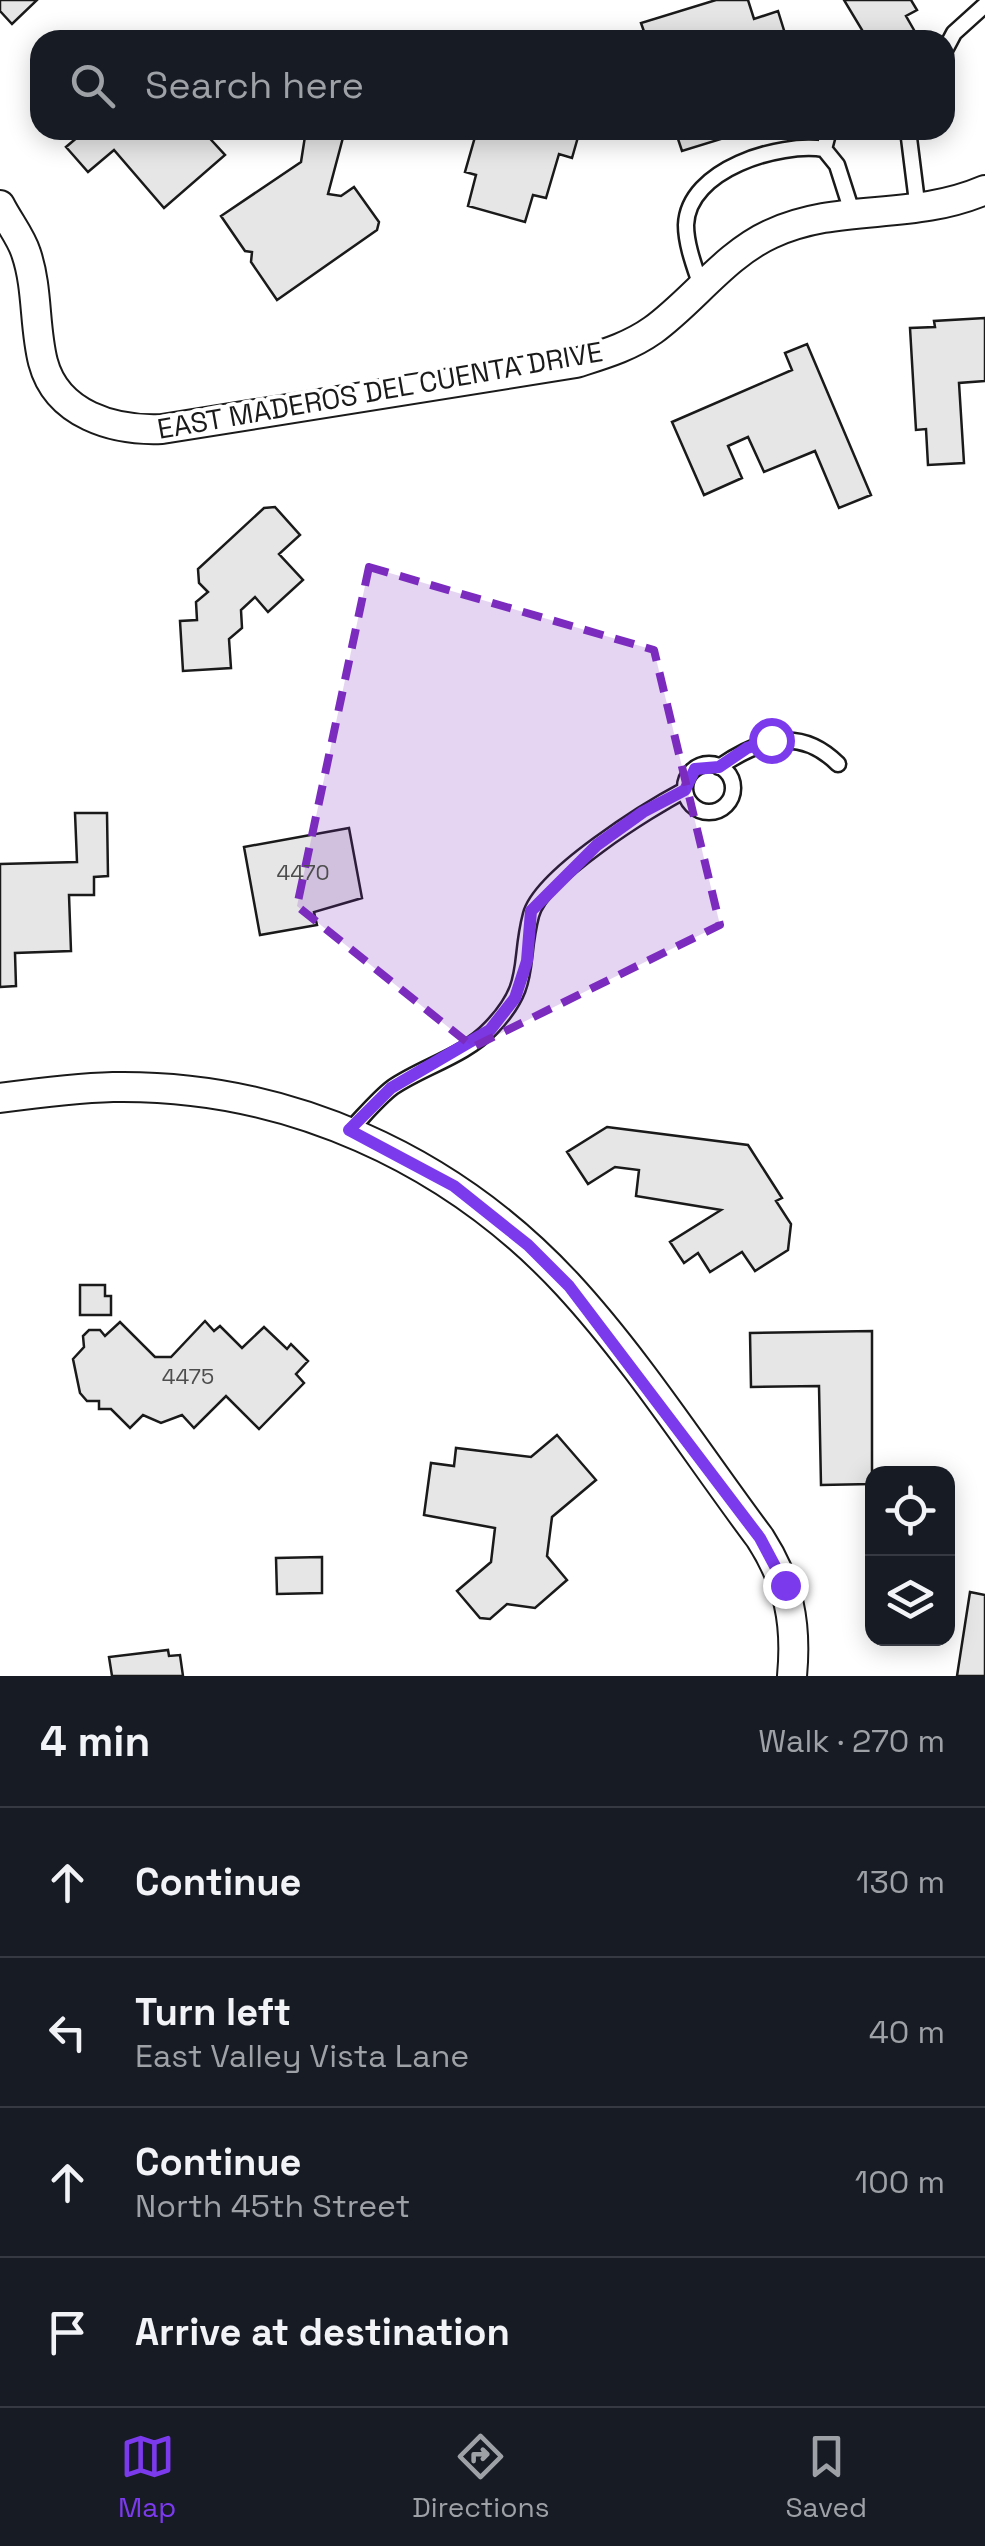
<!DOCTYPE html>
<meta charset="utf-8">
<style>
body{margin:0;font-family:"Space Grotesk",sans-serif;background:#20242c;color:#f1f3f6}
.controls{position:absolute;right:30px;bottom:30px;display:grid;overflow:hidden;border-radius:20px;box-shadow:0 5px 25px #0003}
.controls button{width:90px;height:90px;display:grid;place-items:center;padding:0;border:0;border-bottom:2px solid #363941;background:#171b24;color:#f1f3f6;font:50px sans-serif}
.stop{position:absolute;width:30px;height:30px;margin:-22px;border:8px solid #7c3aed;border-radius:50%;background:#fff}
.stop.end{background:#7c3aed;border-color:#fff;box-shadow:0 2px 10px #0008}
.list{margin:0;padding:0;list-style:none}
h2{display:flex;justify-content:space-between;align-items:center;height:130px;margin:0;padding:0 40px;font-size:42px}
h2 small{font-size:32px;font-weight:400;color:#9ea1a6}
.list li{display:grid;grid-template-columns:65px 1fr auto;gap:30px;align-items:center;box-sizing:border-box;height:150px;padding:0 40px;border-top:2px solid #363941}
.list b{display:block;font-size:38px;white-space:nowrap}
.list p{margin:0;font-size:32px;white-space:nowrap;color:#9ea1a6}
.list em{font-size:32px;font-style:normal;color:#9ea1a6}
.icon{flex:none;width:55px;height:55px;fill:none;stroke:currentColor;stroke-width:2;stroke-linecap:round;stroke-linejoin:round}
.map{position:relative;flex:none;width:985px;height:1676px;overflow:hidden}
.search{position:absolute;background:#171b24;box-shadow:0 5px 25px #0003;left:30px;right:30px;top:30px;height:110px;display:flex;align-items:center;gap:25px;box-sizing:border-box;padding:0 35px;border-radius:30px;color:#9ea1a6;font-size:38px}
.sheet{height:730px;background:#171b24}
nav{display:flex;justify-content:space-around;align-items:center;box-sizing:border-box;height:140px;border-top:2px solid #363941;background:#171b24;font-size:28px;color:#9ea1a6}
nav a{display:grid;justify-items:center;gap:5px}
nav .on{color:#7c3aed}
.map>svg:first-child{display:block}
.building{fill:#e6e6e6;stroke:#1a1a1a;stroke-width:2.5}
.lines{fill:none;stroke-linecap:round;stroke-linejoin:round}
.service-casing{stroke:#1a1a1a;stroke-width:19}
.minor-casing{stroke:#1a1a1a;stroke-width:32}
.service{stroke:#fff;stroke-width:14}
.minor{stroke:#fff;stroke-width:28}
.route{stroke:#7c3aed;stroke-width:12}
.marked{fill:#7b2cbf;fill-opacity:0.2;stroke:#7b2cbf;stroke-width:8;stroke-dasharray:20 12;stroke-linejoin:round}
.labels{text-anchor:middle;stroke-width:8;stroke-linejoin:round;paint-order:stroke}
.number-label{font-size:22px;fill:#4d4d4d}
.street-label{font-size:28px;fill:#1a1a1a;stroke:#fff}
</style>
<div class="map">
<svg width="985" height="1676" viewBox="0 0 985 1676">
<rect width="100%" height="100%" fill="#fff"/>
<!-- building -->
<path class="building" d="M0 0H37L12 24 0 11Z
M716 0H748L754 19 778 11 787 40H647L641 23Z
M844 0H911L917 10 906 16 918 37 868 40Z
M86 130H202L225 155 164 208 114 150 88 172 66 147Z
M306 130H345L328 194 341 196 354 187 379 222 377 230 277 300 251 262 252 252 245 251 221 216 301 162Z
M477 130H580L572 158 559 154 546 198 533 195 525 222 468 206 476 175 465 172Z
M675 130H718L721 139 682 151Z
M985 318V381L959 383 964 463 928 465 926 429 916 430 910 328 935 327 934 321Z
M807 344 871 495 839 508 815 451 764 472 748 437 728 446 742 478 704 495 672 422 792 370 785 353Z
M275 507 300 535 279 554 303 580 268 612 255 597 241 610 242 628 229 639 231 668 183 671 180 621 197 620 196 602 208 592 199 583 198 569 264 508Z
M75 813H107L108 876 94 877V895H69L71 951 15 953 16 986 0 987V864L77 862Z
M349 828 362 898 314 912 317 925 260 935 244 847Z
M607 1127 748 1145 782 1198 776 1201 791 1224 788 1250 755 1271 742 1252 710 1272 698 1253 684 1263 670 1242 721 1210 636 1196 639 1170 615 1167 588 1184 567 1152Z
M80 1285H105V1296H111V1315H80Z
M205 1321 214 1331 220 1326 242 1348 264 1327 287 1349 291 1344 308 1361 296 1374 304 1383 259 1429 226 1396 194 1428 182 1415 161 1423 143 1415 130 1428 111 1409H99V1401H87L80 1393 73 1359 84 1347 83 1336 89 1330H100L105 1336 120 1322 155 1357H171Z
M872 1331V1484L821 1485 819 1386 751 1387 750 1333Z
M557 1435 596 1480 552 1517 547 1556 567 1580 535 1608 507 1604 490 1619 480 1618 457 1591 491 1562 495 1528 424 1515 431 1463 454 1466 456 1448 531 1457Z
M322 1557V1593L277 1594 276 1558Z
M970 1592 985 1595V1676H957Z
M168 1650 169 1656 180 1655 183 1676H112L109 1657Z"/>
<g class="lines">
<!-- service casing -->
<g class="service-casing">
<path id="service" d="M945 50 954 33 985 5
M908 130 918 210
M824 149 829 130
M701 286C695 268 686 245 686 225 688 169 780 142 824 149L837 165 853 215
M685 788a24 24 0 1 1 48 0a24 24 0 1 1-48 0Z
M719 767C760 739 800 726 838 764
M349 1131C363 1117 377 1099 393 1087 424 1066 465 1056 491 1028 533 984 518 964 531 915 541 876 649 809 685 790"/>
</g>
<!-- minor casing -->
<g class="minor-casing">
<path id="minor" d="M0 205C8 221 21 237 26 253 38 288 34 327 43 362 57 415 114 431 162 429L576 363C604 354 629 347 653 330 693 301 725 255 771 234 840 202 910 222 985 190
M0 1098C37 1093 76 1088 113 1087 286 1084 450 1158 567 1284 638 1361 697 1454 760 1538 789 1583 797 1623 792 1676"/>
</g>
<!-- service -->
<use href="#service" class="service"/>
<!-- minor -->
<use href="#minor" class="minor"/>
</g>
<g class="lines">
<!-- route -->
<path class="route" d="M771 740 747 748 719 767 695 769 685 790 643 812 597 845 531 911 527 961 515 998 490 1030 391 1088 349 1130 454 1186 528 1245 569 1286 760 1538 785 1585"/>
</g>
<!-- marked area -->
<path class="marked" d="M369 567 654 650 720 925 473 1047 297 906Z"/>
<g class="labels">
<!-- number labels -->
<g class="number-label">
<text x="303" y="880">4470</text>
<text x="188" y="1384">4475</text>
</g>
<!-- street labels -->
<g class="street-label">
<text transform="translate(380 390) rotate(-10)" y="10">EAST MADEROS DEL CUENTA DRIVE</text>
</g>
</g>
</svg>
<div class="controls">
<button><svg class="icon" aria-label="locate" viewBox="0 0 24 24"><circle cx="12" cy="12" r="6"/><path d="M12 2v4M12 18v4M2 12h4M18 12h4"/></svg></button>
<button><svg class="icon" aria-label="layers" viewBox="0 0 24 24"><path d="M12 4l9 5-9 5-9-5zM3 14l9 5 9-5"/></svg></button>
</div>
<div class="stop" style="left:771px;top:740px"></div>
<div class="stop end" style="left:785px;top:1585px"></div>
<div class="search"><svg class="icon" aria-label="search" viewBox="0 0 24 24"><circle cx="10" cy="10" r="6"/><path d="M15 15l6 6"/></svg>Search here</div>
</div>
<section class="sheet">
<h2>4 min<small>Walk · 270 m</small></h2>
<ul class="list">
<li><svg class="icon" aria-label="ahead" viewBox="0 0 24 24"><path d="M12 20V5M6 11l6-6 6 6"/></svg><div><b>Continue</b></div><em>130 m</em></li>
<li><svg class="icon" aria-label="left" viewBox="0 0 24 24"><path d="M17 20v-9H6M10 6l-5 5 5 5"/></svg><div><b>Turn left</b><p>East Valley Vista Lane</p></div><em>40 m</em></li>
<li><svg class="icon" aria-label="ahead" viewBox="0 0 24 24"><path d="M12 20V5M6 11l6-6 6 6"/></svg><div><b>Continue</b><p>North 45th Street</p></div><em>100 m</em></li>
<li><svg class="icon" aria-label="arrive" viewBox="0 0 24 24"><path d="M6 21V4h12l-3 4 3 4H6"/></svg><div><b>Arrive at destination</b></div></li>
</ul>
</section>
<nav>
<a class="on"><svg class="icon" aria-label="map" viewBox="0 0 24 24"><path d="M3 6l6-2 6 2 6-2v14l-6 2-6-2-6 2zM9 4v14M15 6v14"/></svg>Map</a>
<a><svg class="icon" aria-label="directions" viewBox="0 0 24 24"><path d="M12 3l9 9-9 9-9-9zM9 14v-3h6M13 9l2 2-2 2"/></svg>Directions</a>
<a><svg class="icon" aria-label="saved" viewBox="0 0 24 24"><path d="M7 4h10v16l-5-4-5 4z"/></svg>Saved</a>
</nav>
